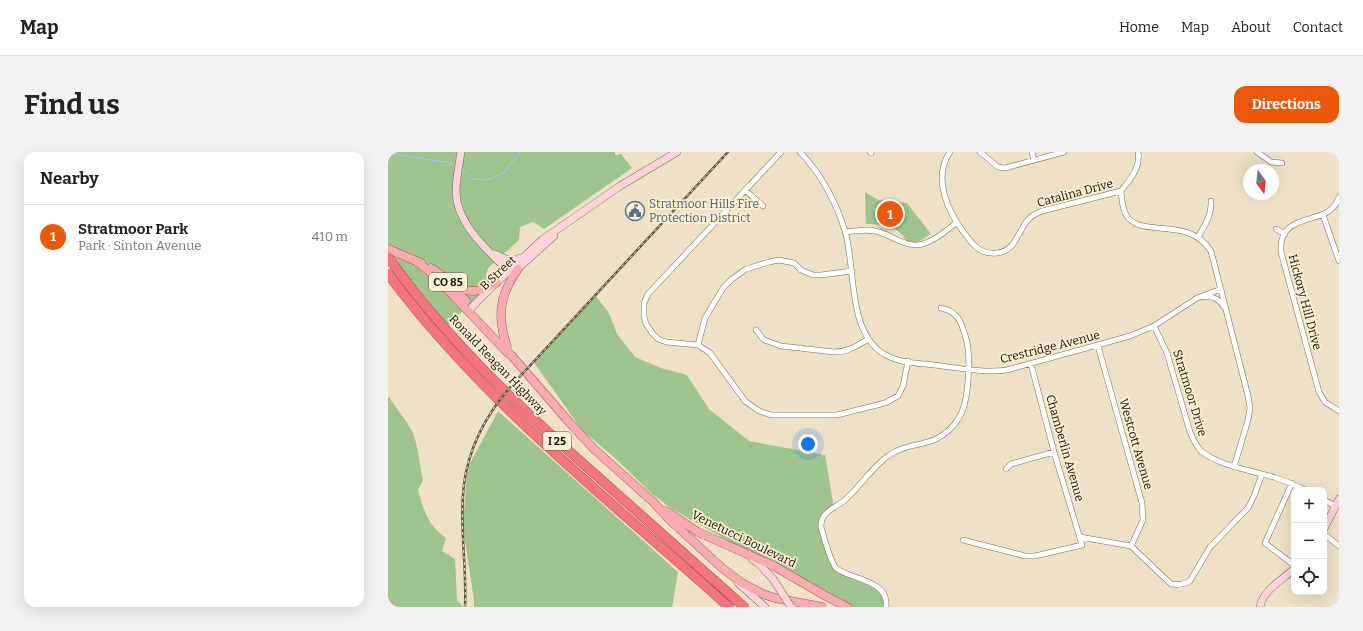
<!DOCTYPE html>
<meta charset="utf-8">
<style>
body{margin:0;font-family:Bitter,serif;background:#f2f2f2;color:#222}
.controls{position:absolute;right:12px;bottom:12px;display:grid;overflow:hidden;border-radius:8px;box-shadow:0 4px 16px #0002}
.controls button{width:36px;height:36px;display:grid;place-items:center;padding:0;border:0;border-bottom:1px solid #e0e0e0;background:#fff;color:#222;font:20px sans-serif}
.compass{position:absolute;left:855px;top:12px;width:36px;height:36px;border-radius:50%;background:#fff;box-shadow:0 4px 16px #0002;rotate:165deg}
.you{position:absolute;left:420px;top:292px;width:14px;height:14px;margin:-10px;border:3px solid #fff;border-radius:50%;background:#1a73e8;box-shadow:0 0 0 6px #1a73e833}
.badge{display:grid;place-items:center;width:26px;height:26px;border-radius:50%;background:#ea580c;color:#fff;font-size:13px;font-weight:700}
.pin{position:absolute;translate:-50% -50%;border:2px solid #fff;box-shadow:0 1px 4px #0006}
.list{margin:0;padding:0;list-style:none}
h2{display:flex;justify-content:space-between;align-items:center;height:52px;margin:0;padding:0 16px;font-size:17px}
h2 small{font-size:13px;font-weight:400;color:#767676}
.list li{display:grid;grid-template-columns:26px 1fr auto;gap:12px;align-items:center;box-sizing:border-box;height:64px;padding:0 16px;border-top:1px solid #e0e0e0}
.list b{display:block;font-size:15px;white-space:nowrap}
.list p{margin:0;font-size:13px;white-space:nowrap;color:#767676}
.list em{font-size:13px;font-style:normal;color:#767676}
.icon{flex:none;width:22px;height:22px;fill:none;stroke:currentColor;stroke-width:2;stroke-linecap:round;stroke-linejoin:round}
.map{position:relative;flex:none;width:951px;height:455px;overflow:hidden;border-radius:12px}
header{display:flex;align-items:center;gap:24px;box-sizing:border-box;height:56px;padding:0 20px;background:#fff;border-bottom:1px solid #e0e0e0}
header strong{font-size:19px}
nav{display:flex;gap:22px;margin-inline-start:auto;font-size:14px}
.intro{display:flex;align-items:center;justify-content:space-between;box-sizing:border-box;height:96px;padding:0 24px}
h1{margin:0;font-size:28px}
.button{padding:10px 18px;border-radius:12px;background:#ea580c;color:#fff;font-size:14px;font-weight:700}
main{display:flex;gap:24px;padding:0 24px}
aside{flex:1;background:#fff;border-radius:12px;box-shadow:0 4px 16px #0002}
.map>svg:first-child{display:block}
.green{fill:#9fc48d}
.lines{fill:none;stroke-linecap:round;stroke-linejoin:round}
.stream{stroke:#a1cdfb;stroke-width:1}
.street-casing{stroke:#756a53;stroke-width:6}
.secondary-casing{stroke:#756a53;stroke-width:8}
.primary-casing{stroke:#a65256;stroke-width:9}
.highway-casing{stroke:#a65256;stroke-width:10}
.street{stroke:#fff;stroke-width:5}
.secondary{stroke:#fcd5d9;stroke-width:7}
.primary{stroke:#f8acb2;stroke-width:8}
.highway{stroke:#f4747f;stroke-width:9}
.rail-casing{stroke:#60594a;stroke-width:2.5}
.rail{stroke:#fbefd5;stroke-width:1;stroke-dasharray:3;stroke-linecap:butt}
.secondary-bridge-casing{stroke:#756a53;stroke-width:8;stroke-linecap:butt}
.secondary-bridge{stroke:#fcd5d9;stroke-width:7}
.labels{text-anchor:middle;stroke-width:3.5;stroke-linejoin:round;paint-order:stroke}
.shield{fill:#fbefd5;stroke:#5b5446;stroke-width:1}
.shield-label{font-size:11px;font-weight:bold;fill:#161209}
.street-label{font-size:12px;fill:#161209;stroke:#fbefd5}
.service-label{font-size:12px;fill:#4e5e75;stroke:#fbefd5;text-anchor:start}
</style>
<header>
<strong>Map</strong>
<nav><a>Home</a><a>Map</a><a>About</a><a>Contact</a></nav>
</header>
<div class="intro"><h1>Find us</h1><a class="button">Directions</a></div>
<main>
<aside>
<h2>Nearby<small></small></h2>
<ul class="list">
<li><span class="badge">1</span><div><b>Stratmoor Park</b><p>Park · Sinton Avenue</p></div><em>410 m</em></li>
</ul>
</aside>
<div class="map">
<svg width="951" height="455" viewBox="0 0 951 455">
<rect width="100%" height="100%" fill="#eee1c8"/>
<!-- green -->
<path class="green" d="M0 0H227V3L233 2 244 16 156 77 145 70 132 75 131 88 100 116 98 123 107 128 60 173 13 115 0 95Z
M477 40 490 48 519 51 543 82C535 87 526 95 518 87 515 84 512 81 509 78 500 73 488 72 478 72Z
M207 143 221 161 229 182 247 205 273 216 299 223 321 257 361 289 437 303 446 356 435 364 433 375 444 409 453 419 488 434 499 450 495 455H463L453 452 284 357 264 342 229 308 193 277 145 209Z
M1 245C8 256 18 268 24 279 31 295 31 312 35 328L30 338C35 357 41 375 58 386L54 399 67 407 69 448 75 455H0V247Z
M110 259 290 420 284 455H86V448L75 375 79 317Z"/>
<g class="lines">
<!-- stream -->
<path class="stream" d="M0 4 7 2 36 7 59 10 67 15
M73 18 79 20 85 27 97 28 110 24 117 20 127 6 133 0"/>
<!-- street casing -->
<g class="street-casing">
<path id="street" d="M393 0 260 142 256 151V165L258 172 265 182 270 187 278 190 310 193 322 201 357 249 371 259 383 263H449L497 251 510 244 515 234 520 209
M412 0C433 22 448 50 457 79 468 116 459 180 496 202 510 211 530 211 546 213 570 216 595 221 619 218L742 184 766 174 809 146 833 137
M482 0 483 1
M562 0C544 26 560 60 577 82 585 93 593 103 609 101 627 99 629 82 639 69 642 64 648 62 654 59L733 39
M592 0 610 15 617 16 676 0
M644 0 646 8
M869 0 883 10 894 11
M357 38 375 54
M733 39C734 47 734 56 738 63 754 88 798 62 823 99L860 244 862 256 860 268 846 315
M733 39C742 27 753 16 750 0
M951 45C942 77 890 56 893 100L931 240 937 250 951 259
M935 63 951 109
M888 77 897 82
M457 80C469 79 480 76 491 80 508 85 522 99 540 90 550 86 560 77 568 71
M810 85C817 73 824 63 823 49
M816 145C826 144 831 147 836 155
M766 174 779 201 802 280C805 287 808 294 813 299 831 314 866 319 888 326 898 329 907 333 917 338
M368 178 376 188 393 194 446 200C460 200 469 194 480 187
M310 193 317 166 335 136 344 127 358 117 381 110 391 108 406 111 413 118 425 123H433L464 119
M710 194 754 351 755 368 743 394
M618 317 623 312 666 300
M904 331 877 391 906 413
M936 348 947 354
M936 382 951 394
M692 385 743 394 783 432C790 433 795 433 802 429L822 395 860 356 866 344 874 322
M575 388 637 404H647L694 393 666 300 643 212
M498 455C501 433 475 428 459 422 456 420 451 419 448 416 442 409 436 385 433 375 432 360 447 356 457 348 472 335 484 315 500 304 514 293 533 294 548 287 558 282 567 273 572 264 581 248 583 204 578 186 573 170 571 160 553 156"/>
</g>
<!-- secondary casing -->
<g class="secondary-casing">
<path id="secondary" d="M73 0C71 13 68 27 68 40 69 73 99 97 120 119
M107 102C116 106 122 111 132 106
M126 120 166 84
M81 160 84 155 109 130 154 88 232 34 289 0
M936 377 951 347
M364 407 371 412 385 427
M350 431 377 455
M872 455C875 438 894 428 906 417"/>
</g>
<!-- primary casing -->
<g class="primary-casing">
<path id="primary" d="M0 97 33 111
M28 109 41 119 59 137 117 198 124 204 181 270 206 297 264 349 282 368 334 416 354 431 375 442 387 446 434 455
M43 116 55 124 78 149
M66 132C82 143 94 140 109 130
M119 195C109 165 111 143 130 117
M278 359 310 380 386 414 436 443 459 455"/>
</g>
<!-- highway casing -->
<g class="highway-casing">
<path id="highway" d="M0 105C60 189 132 256 209 324 258 368 307 411 356 455
M0 122C95 250 223 349 341 455"/>
</g>
<!-- street -->
<use href="#street" class="street"/>
<!-- secondary -->
<use href="#secondary" class="secondary"/>
<!-- primary -->
<use href="#primary" class="primary"/>
<!-- highway -->
<use href="#highway" class="highway"/>
<!-- rail casing -->
<g class="rail-casing">
<path id="rail" d="M77 455C79 414 71 373 76 332 81 294 99 261 125 232L340 0"/>
</g>
<!-- rail -->
<use href="#rail" class="rail"/>
<!-- secondary-bridge casing -->
<g class="secondary-bridge-casing">
<path id="secondary-bridge" d="M385 427 403 455"/>
</g>
<!-- secondary-bridge -->
<use href="#secondary-bridge" class="secondary-bridge"/>
</g>
<!-- icons -->
<defs>
<g id="civic-ring" transform="scale(1)"><circle r="9.5" fill="#fbefd5" stroke="#5c6f8a" stroke-width="1.5"/><path d="M-.6-6.5H3V-4.5H.6V-3L4-1V1h2V6H-6V1h2V-1L-.6-3ZM-1.2 2.5V6h2.4V2.5Z" fill="#5c6f8a"/></g>
</defs>
<g fill-rule="evenodd">
<use href="#civic-ring" x="247" y="59"/>
</g>
<g class="labels">
<!-- shield labels -->
<g class="shield">
<rect x="41" y="121" width="38" height="18" rx="3"/>
<rect x="155" y="280" width="28" height="18" rx="3"/>
</g>
<g class="shield-label">
<text x="60" y="134">CO 85</text>
<text x="169" y="293">I 25</text>
</g>
<!-- street labels -->
<g class="street-label">
<text transform="translate(687 41) rotate(-15)" y="4">Catalina Drive</text>
<text transform="translate(110 121) rotate(-43)" y="4">B Street</text>
<text transform="translate(917 150) rotate(75)" y="4">Hickory Hill Drive</text>
<text transform="translate(662 195) rotate(-14)" y="4">Crestridge Avenue</text>
<text transform="translate(110 213) rotate(46)" y="4">Ronald Reagan Highway</text>
<text transform="translate(802 241) rotate(73)" y="4">Stratmoor Drive</text>
<text transform="translate(748 292) rotate(74)" y="4">Westcott Avenue</text>
<text transform="translate(677 296) rotate(74)" y="4">Chamberlin Avenue</text>
<text transform="translate(356 387) rotate(26)" y="4">Venetucci Boulevard</text>
</g>
<!-- service labels -->
<g class="service-label">
<text x="261" y="56">Stratmoor Hills Fire<tspan x="261" dy="14">Protection District</tspan></text>
</g>
</g>
</svg>
<div class="controls">
<button>+</button>
<button>−</button>
<button><svg class="icon" aria-label="locate" viewBox="0 0 24 24"><circle cx="12" cy="12" r="6"/><path d="M12 2v4M12 18v4M2 12h4M18 12h4"/></svg></button>
</div>
<svg class="compass" viewBox="-18 -18 36 36"><path d="M0-13l5 13h-10z" fill="#e53935"/><path d="M0 13l5-13h-10z" fill="#767676"/></svg>
<div class="you"></div>
<div class="pin badge" style="left:502px;top:62px">1</div>
</div>
</main>
